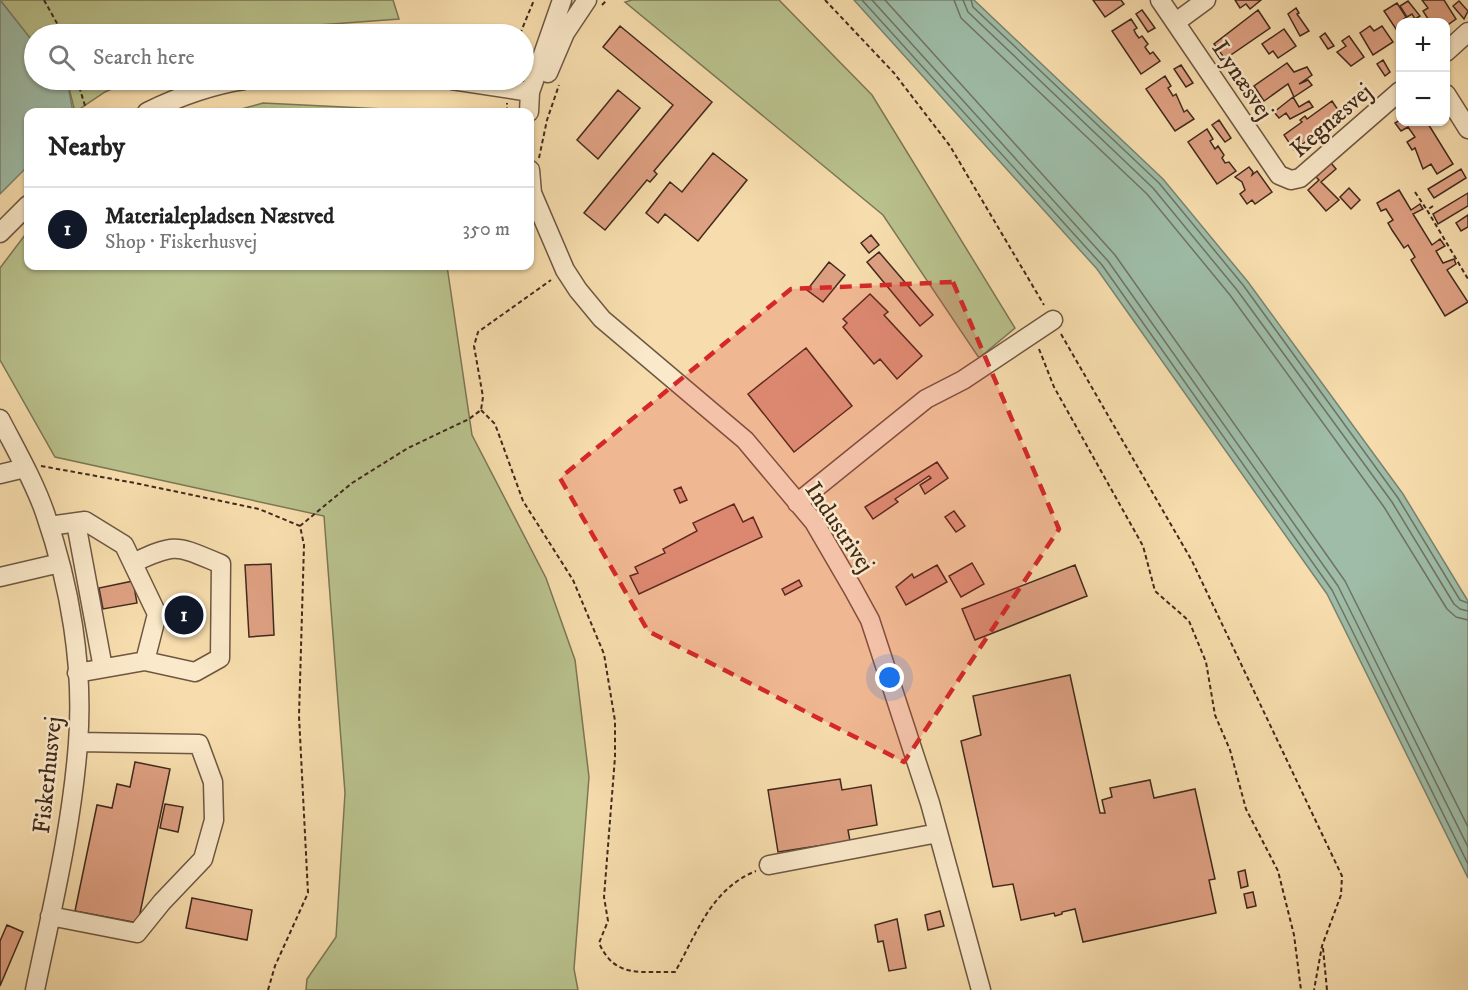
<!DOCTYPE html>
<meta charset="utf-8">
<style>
body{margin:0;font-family:"IM FELL DW Pica",serif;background:#f6f6f6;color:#222}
.controls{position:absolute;right:18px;top:18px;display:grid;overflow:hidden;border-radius:12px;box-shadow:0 2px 4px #0004}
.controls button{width:54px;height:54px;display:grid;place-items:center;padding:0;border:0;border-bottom:2px solid #e0e0e0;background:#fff;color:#222;font:30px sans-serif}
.you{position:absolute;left:890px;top:678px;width:21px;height:21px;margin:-15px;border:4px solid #fff;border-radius:50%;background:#1a73e8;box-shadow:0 0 0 9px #1a73e833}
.badge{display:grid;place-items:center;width:39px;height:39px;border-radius:50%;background:#111827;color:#fff;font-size:20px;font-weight:700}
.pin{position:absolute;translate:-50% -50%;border:3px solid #fff;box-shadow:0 2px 6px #0006}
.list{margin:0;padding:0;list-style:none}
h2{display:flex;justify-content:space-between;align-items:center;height:78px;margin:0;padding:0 24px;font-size:26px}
h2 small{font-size:20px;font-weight:400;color:#767676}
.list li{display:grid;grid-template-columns:39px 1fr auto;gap:18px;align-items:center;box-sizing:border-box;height:84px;padding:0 24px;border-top:2px solid #e0e0e0}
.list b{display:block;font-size:22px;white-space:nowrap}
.list p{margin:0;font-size:20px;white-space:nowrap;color:#767676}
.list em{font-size:20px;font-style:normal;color:#767676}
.icon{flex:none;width:33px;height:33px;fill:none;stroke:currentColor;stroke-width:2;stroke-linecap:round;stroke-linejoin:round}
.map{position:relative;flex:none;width:1468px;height:990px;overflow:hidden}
.search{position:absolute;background:#fff;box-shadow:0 2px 4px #0004;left:24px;top:24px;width:510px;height:66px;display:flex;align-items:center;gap:15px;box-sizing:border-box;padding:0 21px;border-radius:33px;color:#767676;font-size:22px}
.panel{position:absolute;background:#fff;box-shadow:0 2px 4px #0004;left:24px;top:108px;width:510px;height:162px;border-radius:12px}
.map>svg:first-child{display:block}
.green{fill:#b9c28d;stroke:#7d7656;stroke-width:1.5}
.water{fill:#9ebca7;stroke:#798270;stroke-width:1.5}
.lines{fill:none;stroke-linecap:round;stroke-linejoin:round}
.shore{stroke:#707362;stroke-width:1.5}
.building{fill:#dea082;stroke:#412a1e;stroke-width:1.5}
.minor-casing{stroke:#6e5742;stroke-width:21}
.path{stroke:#412a1e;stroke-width:2;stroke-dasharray:4.5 3;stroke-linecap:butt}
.minor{stroke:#fae9ca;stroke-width:18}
.marked{fill:#d62828;fill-opacity:0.2;stroke:#d62828;stroke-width:4.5;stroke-dasharray:12 8;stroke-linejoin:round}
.labels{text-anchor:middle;stroke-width:5;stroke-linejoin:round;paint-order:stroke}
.street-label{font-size:24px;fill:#412a1e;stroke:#fae9ca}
</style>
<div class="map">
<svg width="1468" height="990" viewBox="0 0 1468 990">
<rect width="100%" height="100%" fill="#f7ddad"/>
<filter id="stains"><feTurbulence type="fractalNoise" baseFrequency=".00333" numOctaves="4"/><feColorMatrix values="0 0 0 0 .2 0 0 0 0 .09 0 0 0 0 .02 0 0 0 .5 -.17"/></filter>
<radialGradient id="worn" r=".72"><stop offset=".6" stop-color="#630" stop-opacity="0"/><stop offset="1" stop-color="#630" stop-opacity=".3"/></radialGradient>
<!-- green -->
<path class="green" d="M0 0H393L399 19 238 31 231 34H34V43Z
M632 0H779L872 95 1015 328 979 358 883 215 625 2Z
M67 80H132L105 92 75 112Z
M263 103 424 111V112H230Z
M28 231V266H447L472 435 546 578 575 660 589 777 574 969 578 990H306L307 979 336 937 345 793 324 516 55 457 0 360V268Z"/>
<!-- water -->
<path class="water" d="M0 0 34 43V80H67L73 112H28V166L0 194Z
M854 0H974L1163 179 1248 282 1403 494 1468 601V878L1327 594 1097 269Z"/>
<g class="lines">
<!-- shore -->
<path class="shore" d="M862 0 1102 265 1332 590 1468 864
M872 0 1108 261 1338 586 1468 847
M885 0 1115 255 1345 581 1468 827
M954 0 961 18 1147 194 1230 295 1384 507 1447 609 1456 617 1468 620
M963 0 968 12 1153 188 1237 290 1392 502 1454 604 1460 609 1468 611
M971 0 973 7 1159 183 1243 285 1398 498 1460 600 1468 603"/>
</g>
<!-- building -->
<path class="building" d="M1093 0H1121L1124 4 1105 17Z
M1235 0H1261L1250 9 1246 4 1240 8Z
M1422 0H1444L1456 19 1446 26V22H1430L1423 11 1428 8Z
M1408 1 1420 16 1415 19 1412 14 1407 17 1400 6Z
M1459 1 1468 11 1464 19 1453 6Z
M1397 3 1406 17 1400 22V35L1384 11Z
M1296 8 1299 13 1297 14 1309 31 1300 36 1288 14Z
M1142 10 1155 28 1148 32 1136 14Z
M1258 10 1270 28 1225 59 1214 44Z
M1131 19 1137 28 1134 30 1136 34 1139 38 1142 36 1148 44 1145 47 1147 50 1150 54 1153 52 1160 61 1141 74 1112 31Z
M620 26 712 102 654 171 657 174 650 182 647 180 605 230 584 213 673 105 603 47Z
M1370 26 1374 31 1382 26 1393 42 1373 55 1360 33Z
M1284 29 1296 46 1278 58 1273 51 1269 54 1262 44Z
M1325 33 1334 46 1328 49 1320 37Z
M1349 36 1364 57 1351 66 1337 52 1346 46 1342 41Z
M1383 60 1390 72 1385 76 1377 64Z
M1287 63 1294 72 1307 67 1312 75 1299 84 1308 80 1312 85 1294 97 1288 84 1264 101 1254 86Z
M1181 65 1193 83 1186 87 1174 69Z
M1165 76 1171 86 1168 88 1173 96 1176 94 1184 112 1187 110 1194 119 1175 131 1146 89Z
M618 90 640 108 598 159 577 140Z
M1293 97 1299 107 1309 101 1313 107 1290 119 1286 113 1279 118 1274 112Z
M1332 101 1342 116 1294 150 1284 135 1302 122 1300 120 1305 116 1307 119Z
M1219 120 1231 138 1225 142 1212 125Z
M1400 120 1427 122 1453 164 1437 174 1431 164 1423 169 1415 148 1412 150 1407 142 1415 137 1408 127 1401 131 1395 123Z
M1207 129 1213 139 1210 141 1215 149 1218 146 1224 155 1222 158 1225 163 1229 162 1236 171 1217 184 1188 142Z
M713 153 747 180 698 241 665 214 658 223 646 213 670 182 682 192Z
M1331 163 1336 169 1321 182 1339 200 1326 211 1308 190 1319 180 1316 177Z
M1249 167 1253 172 1252 175 1257 171 1272 192 1255 204 1252 200 1247 204 1240 194 1245 190 1242 182 1235 177Z
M1461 169 1466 178 1434 198 1428 189Z
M1349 188 1360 200 1351 209 1340 197Z
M1399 190 1411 210 1420 204 1423 209 1413 214 1432 245 1440 239 1445 246 1436 251 1443 263 1454 259 1456 264 1447 270 1468 302 1445 316 1411 260 1415 257 1408 245 1404 248 1392 230 1388 223 1393 220 1386 209 1381 211 1377 203Z
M1468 193V206L1438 224 1433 214Z
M1468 215V227L1461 231 1456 223Z
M871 235 879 245 869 253 861 243Z
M879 252 933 315 920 326 867 262Z
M829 262 845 275 823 302 807 290Z
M870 294 888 312 884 315 922 356 897 379 880 359 874 364 843 327 847 323 843 319Z
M806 348 852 406 794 452 748 394Z
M937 462 948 478 925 494 920 485 931 478 929 476 895 499 898 502 873 519 865 507Z
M681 487 687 500 680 503 674 490Z
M734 504 743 522 753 517 762 537 639 594 630 576 638 573 635 567 665 553 663 549 697 531 693 523Z
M954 511 965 526 956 532 945 517Z
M972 563 984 584 961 597 949 576Z
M271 564 274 635 249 637 245 565Z
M937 565 947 582 906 605 896 587 912 574 914 578Z
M1075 565 1087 596 975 640 962 609Z
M799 580 802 586 785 595 782 589Z
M133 581 137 603 103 609 99 588Z
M1070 675 1100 813H1105L1102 800 1112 797 1110 788 1150 780 1154 798 1195 789 1215 879 1209 880 1216 913 1083 942 1075 909 1062 912V914L1055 916 1054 913 1021 920 1013 884 993 887 961 741 981 735 973 696Z
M135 762 170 769 138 923 75 911 97 805 112 808 117 784 130 787Z
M840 779 842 790 871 785 877 825 848 830 850 841 778 852 768 790Z
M165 804 183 807 178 832 160 828Z
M1245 870 1248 886 1241 888 1238 872Z
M1253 892 1256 906 1247 908 1244 894Z
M192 898 252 910 247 940 186 928Z
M940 911 944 926 928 930 925 915Z
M897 919 906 968 889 971 883 941 878 942 875 925Z
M7 925 23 932 0 986V941Z"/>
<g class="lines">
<!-- minor casing -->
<g class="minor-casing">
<path id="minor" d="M1160 0 1279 175 1291 180 1300 178 1400 91
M1176 22 1206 0
M1446 52 1468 32
M548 73 565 33 587 0
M452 80 530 92
M1446 94 1468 129
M147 112C178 97 210 85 244 80
M529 112 530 92 562 0
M530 170 532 193 565 270 578 290 602 319 745 440 814 522 853 589 870 620 930 803 981 990
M0 233 28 205
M0 419C16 450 34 481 45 513 70 585 84 667 78 743 72 826 52 908 35 990
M0 474 25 468
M797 503 926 399 963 380 1053 320
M76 523 103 668
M49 526 85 521 124 545 157 614 145 661 77 673
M133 563C177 542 177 546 221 564L220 658 195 672 145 661
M0 577 60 563
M769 865 938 833
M50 916 137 933 162 902 203 859 214 820 213 782 199 744 78 742"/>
</g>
<!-- path -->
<path class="path" d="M44 0 63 34
M825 0 894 73 950 146 1044 305
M602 5 607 0
M520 34 534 0
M77 80 87 112
M507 112V103
M539 158 547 120 559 85
M1415 192 1427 210
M1433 206 1427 210 1468 279
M1061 334 1192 561 1342 876 1341 895 1322 946 1314 990
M1039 349 1054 387 1143 546 1155 591 1189 621 1206 662 1215 715 1230 750 1246 809 1278 871 1294 935 1301 990
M481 410 495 424 523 501 573 580 604 654 615 721V757L604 897 608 921 599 943C615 979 641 971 675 972 697 933 711 889 756 871
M41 466 135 483 259 509 300 526
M1323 948 1327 990
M268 990 275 966 308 893 299 716 304 545 300 526 352 483 408 448 469 419 481 410 483 397 474 346 478 332 551 280"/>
<!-- minor -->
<use href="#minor" class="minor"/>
</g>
<!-- marked area -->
<path class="marked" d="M953 282 1059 529 904 762 648 631 560 478 791 289Z"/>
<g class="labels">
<!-- street labels -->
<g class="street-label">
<text transform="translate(1243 80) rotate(56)" y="8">Lynæsvej</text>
<text transform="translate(1331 120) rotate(-41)" y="8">Kegnæsvej</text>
<text transform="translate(840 527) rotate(56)" y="8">Industrivej</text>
<text transform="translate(47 775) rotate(-84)" y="8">Fiskerhusvej</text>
</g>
</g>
<rect width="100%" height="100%" filter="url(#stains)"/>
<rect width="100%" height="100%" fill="url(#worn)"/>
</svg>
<div class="controls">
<button>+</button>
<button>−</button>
</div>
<div class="you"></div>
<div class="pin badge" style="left:184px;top:615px">1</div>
<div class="search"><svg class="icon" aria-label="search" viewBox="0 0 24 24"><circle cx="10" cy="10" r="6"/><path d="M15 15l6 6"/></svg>Search here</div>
<section class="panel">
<h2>Nearby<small></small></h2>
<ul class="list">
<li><span class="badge">1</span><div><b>Materialepladsen Næstved</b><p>Shop · Fiskerhusvej</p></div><em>350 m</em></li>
</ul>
</section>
</div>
